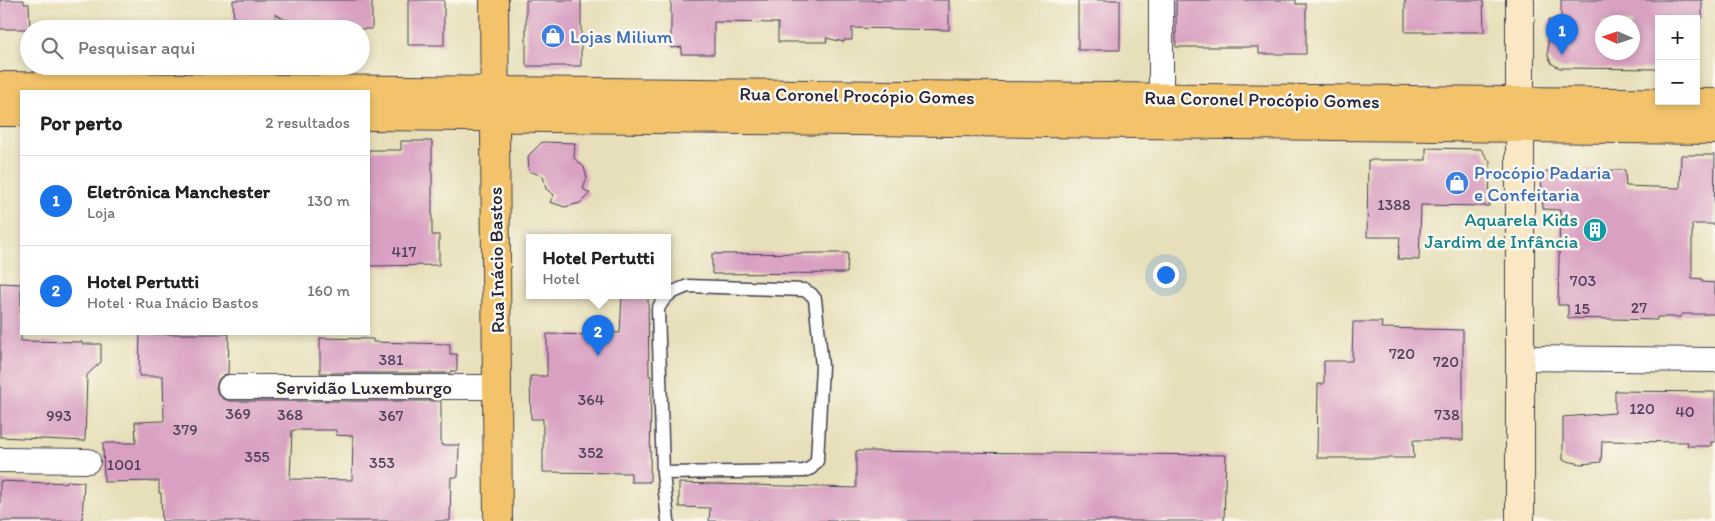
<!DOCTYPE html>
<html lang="pt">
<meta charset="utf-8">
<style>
body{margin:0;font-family:Itim,sans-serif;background:#f2f2f2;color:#222}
.controls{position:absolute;right:15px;top:15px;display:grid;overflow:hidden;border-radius:0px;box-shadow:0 2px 8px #0003}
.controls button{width:45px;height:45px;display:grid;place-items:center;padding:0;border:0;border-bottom:1px solid #e0e0e0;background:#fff;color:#222;font:25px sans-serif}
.compass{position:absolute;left:1595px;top:15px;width:45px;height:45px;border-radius:50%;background:#fff;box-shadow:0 2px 8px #0003;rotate:273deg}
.you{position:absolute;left:1165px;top:274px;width:18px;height:18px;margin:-12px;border:4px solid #fff;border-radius:50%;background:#1a73e8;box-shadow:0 0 0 8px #1a73e833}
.badge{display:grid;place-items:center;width:32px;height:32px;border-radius:50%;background:#1a73e8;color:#fff;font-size:16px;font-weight:700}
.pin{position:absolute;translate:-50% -41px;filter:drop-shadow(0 1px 2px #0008)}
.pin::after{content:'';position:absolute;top:26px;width:18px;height:15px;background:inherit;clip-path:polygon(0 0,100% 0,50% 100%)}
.popup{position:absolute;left:526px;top:234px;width:145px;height:65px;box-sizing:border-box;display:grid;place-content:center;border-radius:0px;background:#fff;filter:drop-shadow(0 1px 4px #0005);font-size:16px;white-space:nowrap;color:#767676}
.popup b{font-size:19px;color:#222}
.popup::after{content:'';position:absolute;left:50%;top:100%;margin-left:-10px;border:10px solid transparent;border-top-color:#fff}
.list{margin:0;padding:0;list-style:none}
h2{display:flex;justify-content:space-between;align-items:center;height:65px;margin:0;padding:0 20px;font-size:21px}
h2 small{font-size:16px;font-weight:400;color:#767676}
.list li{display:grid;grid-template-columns:32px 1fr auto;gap:15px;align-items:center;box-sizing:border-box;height:90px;padding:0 20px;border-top:1px solid #e0e0e0}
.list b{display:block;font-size:19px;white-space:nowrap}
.list p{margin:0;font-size:16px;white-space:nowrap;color:#767676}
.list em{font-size:16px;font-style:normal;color:#767676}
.icon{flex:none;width:28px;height:28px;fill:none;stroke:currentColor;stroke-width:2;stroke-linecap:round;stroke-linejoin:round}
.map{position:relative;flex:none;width:1715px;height:521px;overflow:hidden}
.search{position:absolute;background:#fff;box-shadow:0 2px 8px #0003;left:20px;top:20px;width:350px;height:55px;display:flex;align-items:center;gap:12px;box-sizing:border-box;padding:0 18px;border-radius:28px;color:#767676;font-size:19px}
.panel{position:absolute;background:#fff;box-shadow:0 2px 8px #0003;left:20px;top:90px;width:350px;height:245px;border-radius:0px}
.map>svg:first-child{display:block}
.building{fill:#d9a0c2;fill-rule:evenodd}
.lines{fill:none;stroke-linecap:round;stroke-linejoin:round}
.service-casing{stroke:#403e4e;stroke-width:15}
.minor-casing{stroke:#403e4e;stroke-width:26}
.secondary-casing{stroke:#403e4e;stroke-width:30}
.primary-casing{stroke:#403e4e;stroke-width:30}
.service{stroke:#fff;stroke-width:12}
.minor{stroke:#fff;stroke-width:24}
.secondary{stroke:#fae7c3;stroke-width:28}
.primary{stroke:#f2c36a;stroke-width:28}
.labels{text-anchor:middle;stroke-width:5;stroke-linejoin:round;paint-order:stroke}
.number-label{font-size:16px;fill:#50425d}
.shop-label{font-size:19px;fill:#366cbe;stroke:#fbf7ec;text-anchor:start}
.street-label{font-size:19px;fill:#22223b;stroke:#fbf7ec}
.culture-label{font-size:19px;fill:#0d838f;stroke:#fbf7ec;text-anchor:end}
</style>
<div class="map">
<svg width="1715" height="521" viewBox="0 0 1715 521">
<rect width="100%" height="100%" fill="#fbf7ec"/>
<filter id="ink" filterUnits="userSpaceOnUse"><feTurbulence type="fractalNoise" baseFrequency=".02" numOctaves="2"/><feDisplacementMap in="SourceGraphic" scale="10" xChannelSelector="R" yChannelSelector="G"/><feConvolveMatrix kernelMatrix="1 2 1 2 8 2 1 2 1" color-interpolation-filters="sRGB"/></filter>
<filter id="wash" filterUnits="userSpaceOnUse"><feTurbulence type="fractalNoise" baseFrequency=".0096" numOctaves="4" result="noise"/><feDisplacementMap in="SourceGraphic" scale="20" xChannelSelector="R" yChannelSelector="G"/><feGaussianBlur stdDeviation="1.12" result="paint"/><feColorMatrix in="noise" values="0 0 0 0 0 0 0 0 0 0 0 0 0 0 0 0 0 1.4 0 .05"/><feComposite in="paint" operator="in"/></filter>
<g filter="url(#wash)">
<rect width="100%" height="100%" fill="#e7dfb9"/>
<g id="blocks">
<!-- building -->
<path class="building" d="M0 0H24V4H29L30 29H0Z
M233 0H372V29H302L275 14 276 29H234Z
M408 0H444V45H408Z
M526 0H581V66H526Z
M671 0H949V30L852 28V40H844V42L826 38 827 42H778V23L714 22V54H681L682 47 671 48Z
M1078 0H1120V50H1078Z
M1176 0H1296V4H1306V54H1259V47H1176Z
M1405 0H1483L1484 32H1405Z
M1561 0H1702V19H1659V69L1560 68 1552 64 1548 56V20H1561ZM1602 22H1632V52H1602Z
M401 141H432V235H439V265L369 266V150H401Z
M542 142 575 143 574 158 584 167 587 178 583 189 590 193 580 203 565 207 550 202 554 195 546 189 543 176 529 171 528 156Z
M1426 148 1481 149 1490 162 1489 206 1421 205 1419 260 1398 259 1400 237H1367L1368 160H1426Z
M1681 155H1715L1714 224H1692V278L1702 279V282L1715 283V314H1681V317H1657V320L1568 318V305H1558L1560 210 1543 209 1541 176 1547 171 1625 170 1626 186 1680 188Z
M828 253H848L847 273 712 274V254Z
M0 283 21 284V341L82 342V344H101V362L87 375 85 441 0 437Z
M622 295H648L649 376H651L650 482H631V473L543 472V419H531L530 376H547V334L605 335V332L620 333Z
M1353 322H1382L1381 328 1463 330V440H1413L1414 458H1317L1318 384H1324V361H1352Z
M140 334H229L228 374 223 375 218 380 216 387 218 394 224 399 230 401H441V445H459L458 477H451L450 521H162L161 493H159V481L104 482 103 443H136L135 422 164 421 163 376H139ZM292 430H336V435L353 436 352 480 290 479Z
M320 338 373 339V342L450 344V354H457V371H451L450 373H320Z
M1615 391 1715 392V442H1711V446H1687L1688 442 1602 441 1601 462 1581 464 1563 460V417L1615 413Z
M856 451 1226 455 1224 521H709L710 508 679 507V483L856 488Z
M0 481 48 483V482L66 483 67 481 84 482 82 521H0Z"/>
</g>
</g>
<g filter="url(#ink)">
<use href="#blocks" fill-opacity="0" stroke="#403e4e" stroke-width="1"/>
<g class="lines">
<!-- service casing -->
<g class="service-casing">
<path id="service" d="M663 473 804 471 811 468 817 461 822 366 815 299 811 294 804 290 688 286C673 292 666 293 658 309L663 473 668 521"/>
</g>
<!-- minor casing -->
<g class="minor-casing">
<path id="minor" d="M1161 0V98
M1520 358 1715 360
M230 387H497
M0 460 88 461"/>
</g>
<!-- secondary casing -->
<g class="secondary-casing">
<path id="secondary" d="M1520 0V521"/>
</g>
<!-- primary casing -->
<g class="primary-casing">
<path id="primary" d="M494 0 498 521
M0 86 1715 103
M0 112H21
M369 116 1715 130"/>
</g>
<!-- service -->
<use href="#service" class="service"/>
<!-- minor -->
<use href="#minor" class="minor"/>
<!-- secondary -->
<use href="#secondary" class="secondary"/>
<!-- primary -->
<use href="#primary" class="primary"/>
</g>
</g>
<!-- icons -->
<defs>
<g id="shop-disc" transform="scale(1.25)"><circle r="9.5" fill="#3f7fe0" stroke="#fbf7ec"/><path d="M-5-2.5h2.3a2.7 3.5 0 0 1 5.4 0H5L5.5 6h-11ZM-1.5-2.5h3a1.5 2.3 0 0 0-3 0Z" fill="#fff"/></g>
<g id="building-disc" transform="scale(1.25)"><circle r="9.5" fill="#0f9aa8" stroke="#fbf7ec"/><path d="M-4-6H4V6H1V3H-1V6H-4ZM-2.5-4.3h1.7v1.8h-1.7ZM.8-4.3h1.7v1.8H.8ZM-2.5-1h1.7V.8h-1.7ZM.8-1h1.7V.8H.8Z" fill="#fff"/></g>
</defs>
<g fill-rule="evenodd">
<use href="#shop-disc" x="553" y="36"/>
<use href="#shop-disc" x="1457" y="183"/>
<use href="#building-disc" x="1595" y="230"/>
</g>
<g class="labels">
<!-- number labels -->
<g class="number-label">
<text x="1394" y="210">1388</text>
<text x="404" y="257">417</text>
<text x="1583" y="286">703</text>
<text x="1639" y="313">27</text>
<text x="1582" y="314">15</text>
<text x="1402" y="359">720</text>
<text x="391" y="365">381</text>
<text x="1446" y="367">720</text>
<text x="591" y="405">364</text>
<text x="1642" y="414">120</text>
<text x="1685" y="417">40</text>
<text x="238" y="419">369</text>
<text x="290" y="420">368</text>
<text x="1447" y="420">738</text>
<text x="59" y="421">993</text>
<text x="391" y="421">367</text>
<text x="185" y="435">379</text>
<text x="591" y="458">352</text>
<text x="257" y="462">355</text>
<text x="382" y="468">353</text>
<text x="124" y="470">1001</text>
</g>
<!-- shop labels -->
<g class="shop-label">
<text x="570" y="43">Lojas Milium</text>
<text x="1474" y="179">Procópio Padaria<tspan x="1474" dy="22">e Confeitaria</tspan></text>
</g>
<!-- street labels -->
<g class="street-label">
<text transform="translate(857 95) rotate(1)" y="7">Rua Coronel Procópio Gomes</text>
<text transform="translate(1262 99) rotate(1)" y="7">Rua Coronel Procópio Gomes</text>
<text transform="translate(496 260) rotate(-91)" y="7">Rua Inácio Bastos</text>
<text x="364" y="394">Servidão Luxemburgo</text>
</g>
<!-- culture labels -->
<g class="culture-label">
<text x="1578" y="226">Aquarela Kids<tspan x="1578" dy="22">Jardim de Infância</tspan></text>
</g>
</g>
</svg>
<div class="controls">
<button>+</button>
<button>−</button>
</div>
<svg class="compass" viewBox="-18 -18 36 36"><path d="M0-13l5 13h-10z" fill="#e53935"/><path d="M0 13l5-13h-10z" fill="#767676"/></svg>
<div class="you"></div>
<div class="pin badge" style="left:1562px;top:55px">1</div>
<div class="pin badge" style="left:598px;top:356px">2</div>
<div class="popup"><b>Hotel Pertutti</b>Hotel</div>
<div class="search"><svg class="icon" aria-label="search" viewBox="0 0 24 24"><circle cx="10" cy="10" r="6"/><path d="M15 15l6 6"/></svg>Pesquisar aqui</div>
<section class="panel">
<h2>Por perto<small>2 resultados</small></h2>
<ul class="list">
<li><span class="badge">1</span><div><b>Eletrônica Manchester</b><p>Loja</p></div><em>130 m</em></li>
<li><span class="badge">2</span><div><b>Hotel Pertutti</b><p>Hotel · Rua Inácio Bastos</p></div><em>160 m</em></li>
</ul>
</section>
</div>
